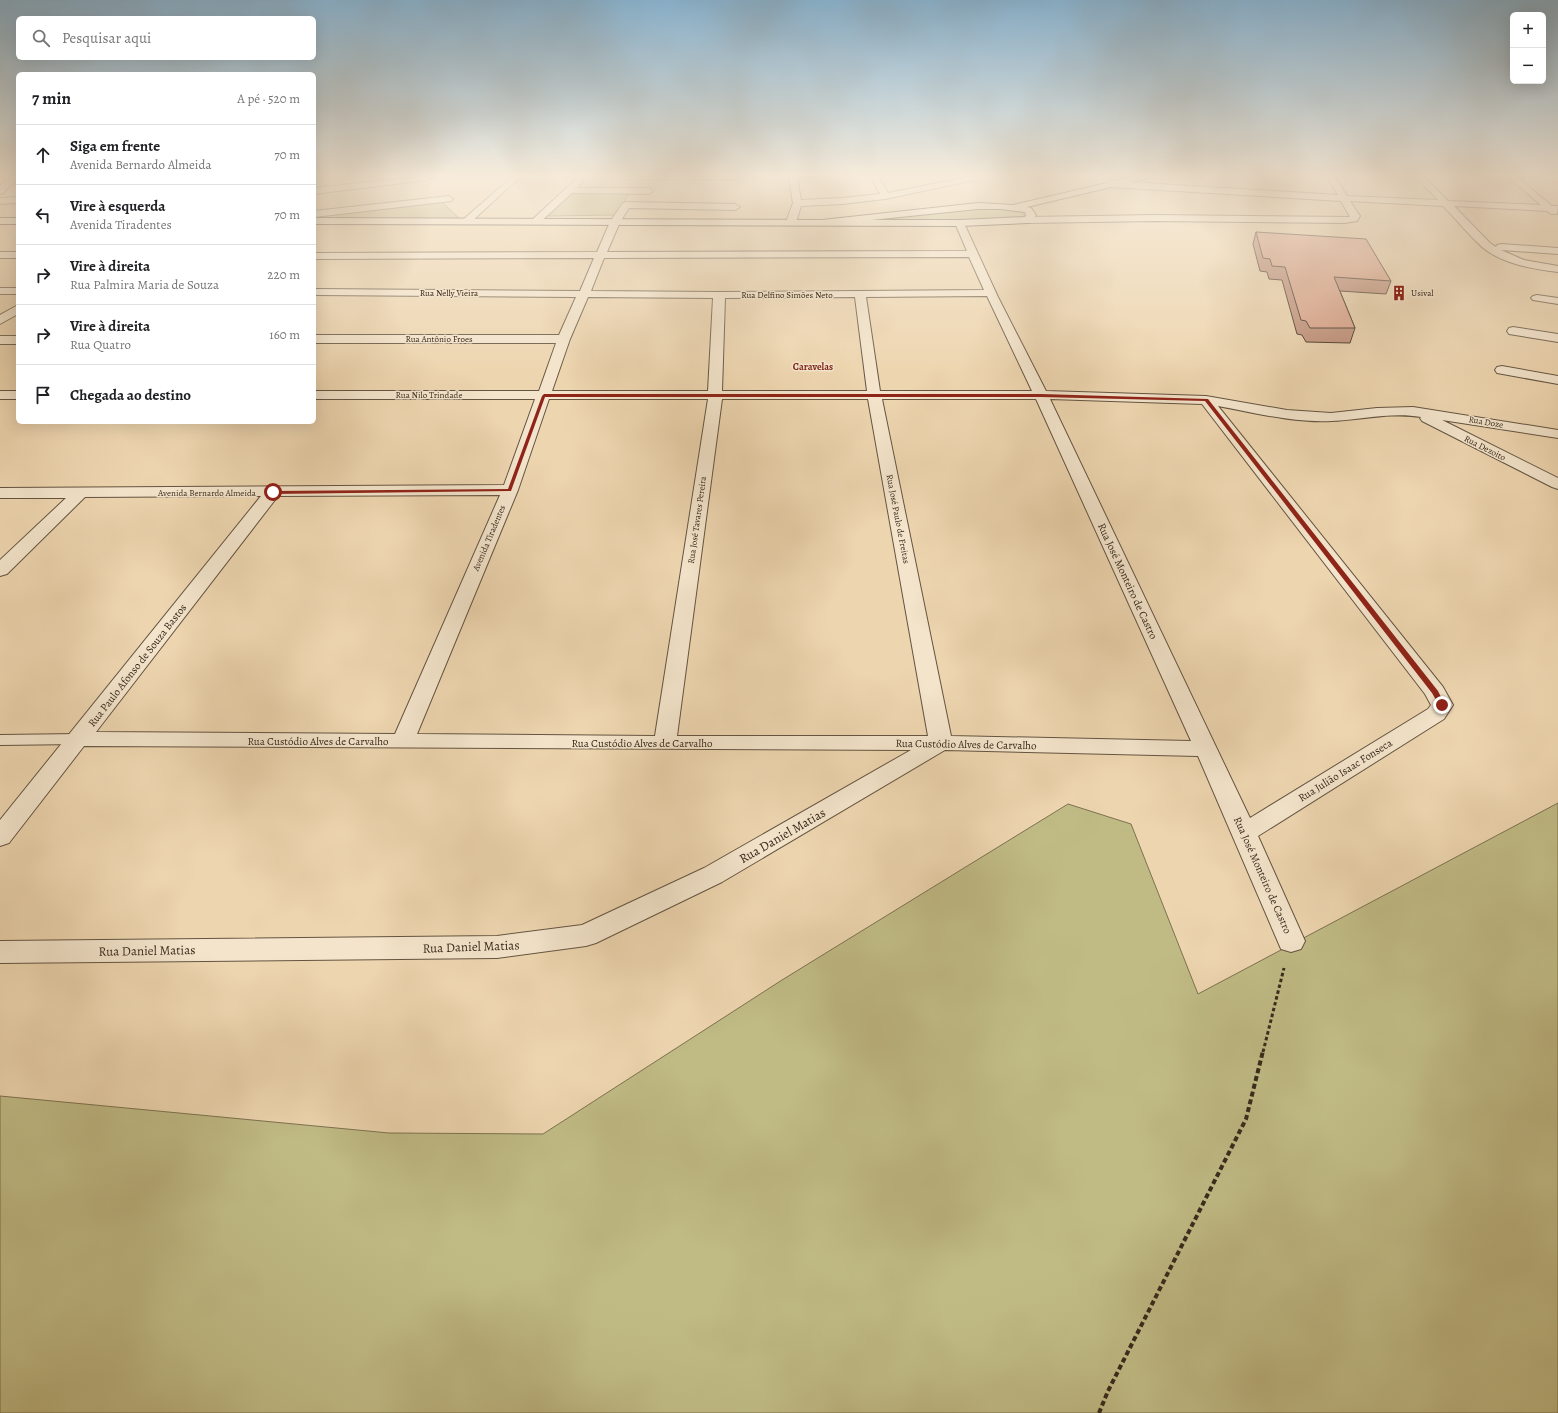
<!DOCTYPE html>
<html lang="pt">
<meta charset="utf-8">
<style>
body{margin:0;font-family:Alegreya,serif;background:#f6f6f6;color:#202124}
.controls{position:absolute;right:12px;top:12px;display:grid;overflow:hidden;border-radius:6px;box-shadow:0 4px 16px #0002}
.controls button{width:36px;height:36px;display:grid;place-items:center;padding:0;border:0;border-bottom:1px solid #e0e0e0;background:#fff;color:#202124;font:20px sans-serif}
.stop{position:absolute;width:12px;height:12px;margin:-9px;border:3px solid #8f2418;border-radius:50%;background:#fff}
.stop.end{background:#8f2418;border-color:#fff;box-shadow:0 1px 4px #0008}
.list{margin:0;padding:0;list-style:none}
h2{display:flex;justify-content:space-between;align-items:center;height:52px;margin:0;padding:0 16px;font-size:17px}
h2 small{font-size:13px;font-weight:400;color:#757577}
.list li{display:grid;grid-template-columns:26px 1fr auto;gap:12px;align-items:center;box-sizing:border-box;height:60px;padding:0 16px;border-top:1px solid #e0e0e0}
.list b{display:block;font-size:15px;white-space:nowrap}
.list p{margin:0;font-size:13px;white-space:nowrap;color:#757577}
.list em{font-size:13px;font-style:normal;color:#757577}
.icon{flex:none;width:22px;height:22px;fill:none;stroke:currentColor;stroke-width:2;stroke-linecap:round;stroke-linejoin:round}
.map{position:relative;flex:none;width:1558px;height:1413px;overflow:hidden}
.search{position:absolute;background:#fff;box-shadow:0 4px 16px #0002;left:16px;top:16px;width:300px;height:44px;display:flex;align-items:center;gap:10px;box-sizing:border-box;padding:0 14px;border-radius:6px;color:#757577;font-size:15px}
.panel{position:absolute;background:#fff;box-shadow:0 4px 16px #0002;left:16px;top:72px;width:300px;height:352px;border-radius:6px}
.map>svg:first-child{display:block}
.green{fill:#c0bb85;stroke:#7c7250}
.lines{fill:none;stroke-linecap:round;stroke-linejoin:round}
.lane-casing{stroke:#645441;stroke-width:2}
.street-casing{stroke:#645441;stroke-width:2}
.secondary-casing{stroke:#37291c;stroke-width:2}
.path-far1{stroke:#37291c;stroke-width:3;stroke-dasharray:3.5 2.5;stroke-linecap:butt}
.path{stroke:#37291c;stroke-width:4;stroke-dasharray:5 3;stroke-linecap:butt}
.lane{fill:#f3e4cb;fill-rule:evenodd}
.street{fill:#f3e4cb;fill-rule:evenodd}
.secondary{fill:#f3e4cb;fill-rule:evenodd}
.wall{fill:#c08e79;stroke:#37291c}
.building{fill:#dfa58d;stroke:#37291c}
.route{fill:#8f2418}
.labels{text-anchor:middle;stroke-width:3;stroke-linejoin:round;paint-order:stroke}
.far-street-label{font-size:9px;fill:#37291c;stroke:#f3e4cb}
.far-poi-label{font-size:9px;fill:#37291c;stroke:#f3e4cb;text-anchor:start}
.far-neighbourhood-label{font-size:10px;font-weight:bold;fill:#7a1f14;stroke:#f3e4cb}
.street-label{font-size:11px;fill:#37291c;stroke:#f3e4cb}
.near-street-label{font-size:13px;fill:#37291c;stroke:#f3e4cb}
</style>
<div class="map">
<svg width="1558" height="1413" viewBox="0 0 1558 1413">
<rect width="100%" height="100%" fill="#edd5af"/>
<filter id="stains"><feTurbulence type="fractalNoise" baseFrequency=".005" numOctaves="4"/><feColorMatrix values="0 0 0 0 .2 0 0 0 0 .09 0 0 0 0 .02 0 0 0 .5 -.17"/></filter>
<radialGradient id="worn" r=".72"><stop offset=".6" stop-color="#630" stop-opacity="0"/><stop offset="1" stop-color="#630" stop-opacity=".3"/></radialGradient>
<!-- green -->
<path class="green" d="M572 191 630 192 616 215 546 216Z
M442 202 460 219 314 218V216Z
M983 208C993 208 1019 206 1025 216L1009 220H863Z
M1558 803V1413H0V1096L389 1133 543 1134 782 980 1068 804 1131 824 1198 994Z"/>
<g class="lines">
<!-- lane casing -->
<g class="lane-casing">
<path id="lane" d="M78 734 84 735 86 739 84 743 78 744 0 745V735Z"/>
</g>
<!-- street casing -->
<g class="street-casing">
<path id="street" d="M10 177H18L3 193 0 194V186Z
M417 177H434L427 180 314 194V188Z
M512 177H520L471 222H465L463 220 465 218Z
M622 177H745L741 179H626Z
M789 177H797L801 200 843 198 880 194 871 177H879L888 193 969 177H984L980 179 885 199 843 204 801 206 796 222 791 225 786 222 793 203Z
M1327 177H1335L1347 196 1438 200 1416 177H1424L1448 201 1541 205 1508 177H1517L1552 206H1558L1557 214H1551L1547 211 1454 206 1490 243 1496 247 1497 245 1501 244 1558 248V254L1501 250 1524 260 1558 266V272C1533 269 1502 264 1482 247 1468 234 1456 219 1443 206L1350 201 1360 216 1357 221 1345 223 1155 221 1028 223 1023 220 1028 217 1155 215 1350 217 1341 201 1111 187 1107 184 1111 181 1338 195Z
M579 178 583 181 577 188H649L653 191 649 194 572 193 538 224H532L530 222 532 220 576 179Z
M449 196 453 199 452 201 314 217V211Z
M18 197V203L0 204V198Z
M626 202 735 204 740 207 735 210 629 208 620 222 607 252 967 251 955 223 960 220 963 221 998 297 1046 391 1206 396 1287 410 1331 413 1377 408 1413 407 1558 430V438L1442 420 1558 478V489L1552 487 1422 421 1420 418 1421 417C1391 412 1361 420 1332 421 1294 423 1255 413 1218 406L1443 687 1453 705 1444 719 1258 836 1305 941 1301 949 1291 952 1281 949 1198 756 945 750 722 882 596 943 586 946 497 958 0 963V941L497 936 582 925 704 868 911 750 84 746 9 843 0 846V820L261 496 85 497 7 574 0 576V560L66 498H0V488L504 485 535 399H314V391H539L556 343H314V335H559L576 297 314 295V289L580 291 594 258 314 259V253L597 252 610 222 623 203ZM969 257 984 290 719 292 591 291 604 258ZM987 296 1032 391H880L866 297ZM588 297 713 298 708 391H552L570 339ZM855 297 867 391H722L725 298ZM549 399H708L655 736 417 734 518 490ZM722 399H868L928 736H677ZM882 399H1036L1191 741 951 736ZM1050 399 1202 404 1425 694 1431 705 1428 709 1250 818ZM500 495 395 734 96 732 278 496Z
M0 252H18V258H0Z
M0 288H18V294H0Z
M1537 295 1558 298V304L1533 300 1531 298 1533 296Z
M18 305V314L0 324V315Z
M1513 327 1558 334V342L1509 334 1507 331 1509 328Z
M0 336H18V344H0Z
M1502 366 1558 376V384L1497 373 1495 370 1497 367Z
M0 391H18V399H0Z"/>
</g>
<!-- secondary casing -->
<g class="secondary-casing">
<path id="secondary" d="M1133 177H1146L1145 179 1027 207 1031 208 1036 215 1031 222 1028 223 960 226 314 224V218L822 220 978 203 1013 205ZM978 209H1000L1025 212 1026 215 1025 217 960 220H871Z
M0 218H18V224H0Z"/>
</g>
<!-- path-far1 -->
<path class="path-far1" d="M1263 1052 1284 968"/>
<!-- path -->
<path class="path" d="M1099 1413 1108 1391 1246 1119 1263 1051"/>
<!-- lane -->
<use href="#lane" class="lane"/>
<!-- street -->
<use href="#street" class="street"/>
<!-- secondary -->
<use href="#secondary" class="secondary"/>
</g>
<!-- wall -->
<path class="wall" d="M1256 232 1391 281 1386 294 1340 291 1355 328 1350 343 1306 342 1302 335 1297 334 1282 280 1269 279 1267 272 1260 271 1253 244Z"/>
<!-- building -->
<path class="building" d="M1256 232 1366 239 1391 281 1334 277 1355 328H1310L1306 321 1301 320 1285 267 1272 266 1270 259 1263 258Z"/>
<!-- sky -->
<linearGradient id="sky" x2="0" y2="1"><stop stop-color="#89b5d3"/><stop offset="0.47" stop-color="#f7ecdb"/><stop offset="1" stop-color="#f7ecdb" stop-opacity="0"/></linearGradient>
<rect width="1558" height="374" fill="url(#sky)"/>
<!-- route -->
<path class="route" d="M1041 394 1208 399 1438 691 1445 705 1444 707H1440L1432 693 1205 401 1041 397H545L511 491 273 494 271 492 273 491 508 489 542 396 544 394Z"/>
<!-- icons -->
<defs>
<g id="building-bare" transform="scale(1.2)"><path d="M-4-6H4V6H1V3H-1V6H-4ZM-2.5-4.3h1.7v1.8h-1.7ZM.8-4.3h1.7v1.8H.8ZM-2.5-1h1.7V.8h-1.7ZM.8-1h1.7V.8H.8Z" fill="#8f2418" stroke="#f3e4cb" stroke-width="2.5" paint-order="stroke"/></g>
</defs>
<g fill-rule="evenodd">
<use href="#building-bare" x="1399" y="293"/>
</g>
<g class="labels">
<!-- far-street labels -->
<g class="far-street-label">
<text x="449" y="296">Rua Nelly Vieira</text>
<text x="787" y="298">Rua Delfino Simões Neto</text>
<text x="439" y="342">Rua Antônio Froes</text>
<text x="429" y="398">Rua Nilo Trindade</text>
<text transform="translate(1486 422) rotate(10)" y="3">Rua Doze</text>
<text transform="translate(1485 448) rotate(27)" y="3">Rua Dezoito</text>
<text x="207" y="496">Avenida Bernardo Almeida</text>
<text transform="translate(898 519) rotate(79)" y="3">Rua José Paulo de Freitas</text>
<text transform="translate(697 520) rotate(-82)" y="3">Rua José Tavares Pereira</text>
<text transform="translate(489 538) rotate(-67)" y="3">Avenida Tiradentes</text>
</g>
<!-- far-poi labels -->
<g class="far-poi-label">
<text x="1411" y="296">Usival</text>
</g>
<!-- far-neighbourhood labels -->
<g class="far-neighbourhood-label">
<text x="813" y="370">Caravelas</text>
</g>
<!-- street labels -->
<g class="street-label">
<text transform="translate(1128 581) rotate(65)" y="4">Rua José Monteiro de Castro</text>
<text transform="translate(137 665) rotate(-52)" y="4">Rua Paulo Afonso de Souza Bastos</text>
<text x="318" y="745">Rua Custódio Alves de Carvalho</text>
<text x="642" y="747">Rua Custódio Alves de Carvalho</text>
<text transform="translate(966 744) rotate(1)" y="4">Rua Custódio Alves de Carvalho</text>
<text transform="translate(1345 770) rotate(-32)" y="4">Rua Julião Isaac Fonseca</text>
<text transform="translate(1263 875) rotate(66)" y="4">Rua José Monteiro de Castro</text>
</g>
<!-- near-street labels -->
<g class="near-street-label">
<text transform="translate(782 835) rotate(-30)" y="5">Rua Daniel Matias</text>
<text transform="translate(471 946) rotate(-2)" y="5">Rua Daniel Matias</text>
<text transform="translate(147 950) rotate(-1)" y="5">Rua Daniel Matias</text>
</g>
</g>
<rect width="100%" height="100%" filter="url(#stains)"/>
<rect width="100%" height="100%" fill="url(#worn)"/>
</svg>
<div class="controls">
<button>+</button>
<button>−</button>
</div>
<div class="stop" style="left:273px;top:492px"></div>
<div class="stop end" style="left:1442px;top:705px"></div>
<div class="search"><svg class="icon" aria-label="search" viewBox="0 0 24 24"><circle cx="10" cy="10" r="6"/><path d="M15 15l6 6"/></svg>Pesquisar aqui</div>
<section class="panel">
<h2>7 min<small>A pé · 520 m</small></h2>
<ul class="list">
<li><svg class="icon" aria-label="ahead" viewBox="0 0 24 24"><path d="M12 20V5M6 11l6-6 6 6"/></svg><div><b>Siga em frente</b><p>Avenida Bernardo Almeida</p></div><em>70 m</em></li>
<li><svg class="icon" aria-label="left" viewBox="0 0 24 24"><path d="M17 20v-9H6M10 6l-5 5 5 5"/></svg><div><b>Vire à esquerda</b><p>Avenida Tiradentes</p></div><em>70 m</em></li>
<li><svg class="icon" aria-label="right" viewBox="0 0 24 24"><path d="M7 20v-9h11M14 6l5 5-5 5"/></svg><div><b>Vire à direita</b><p>Rua Palmira Maria de Souza</p></div><em>220 m</em></li>
<li><svg class="icon" aria-label="right" viewBox="0 0 24 24"><path d="M7 20v-9h11M14 6l5 5-5 5"/></svg><div><b>Vire à direita</b><p>Rua Quatro</p></div><em>160 m</em></li>
<li><svg class="icon" aria-label="arrive" viewBox="0 0 24 24"><path d="M6 21V4h12l-3 4 3 4H6"/></svg><div><b>Chegada ao destino</b></div></li>
</ul>
</section>
</div>
